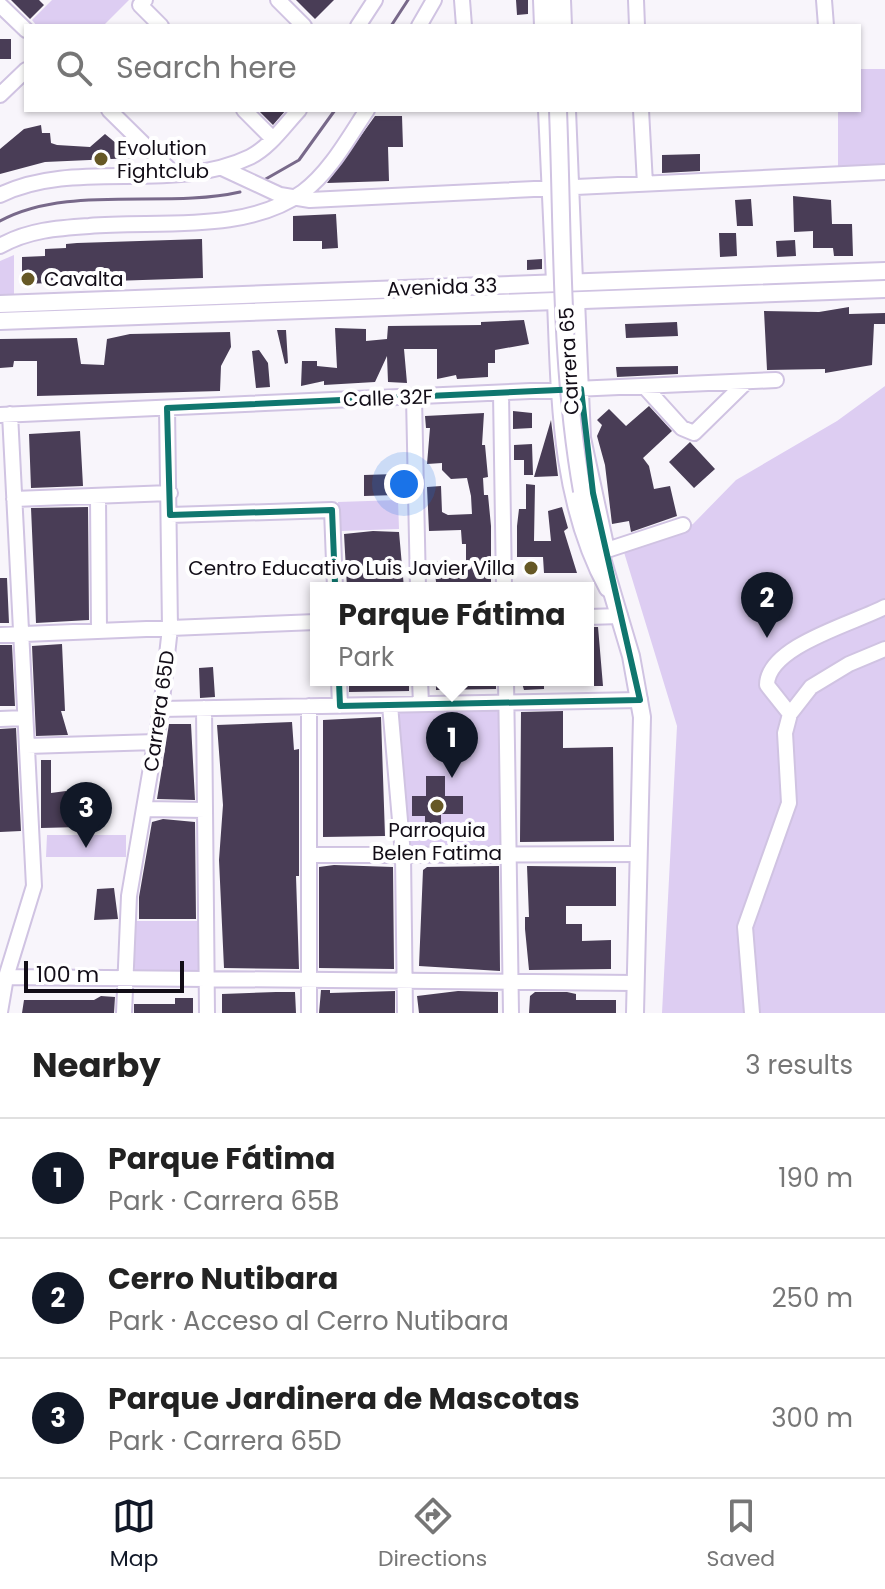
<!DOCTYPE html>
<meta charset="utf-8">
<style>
body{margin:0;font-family:Poppins,sans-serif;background:#f6f6f6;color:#222}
.scale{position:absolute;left:24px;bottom:20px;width:160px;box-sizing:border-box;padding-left:8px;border:4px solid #120d17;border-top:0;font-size:22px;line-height:28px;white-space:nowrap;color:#120d17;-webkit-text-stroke:6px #fff;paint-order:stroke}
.you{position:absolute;left:404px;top:484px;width:28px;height:28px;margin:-20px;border:6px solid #fff;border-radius:50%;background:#1a73e8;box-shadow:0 0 0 12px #1a73e833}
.badge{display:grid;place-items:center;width:52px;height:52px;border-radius:50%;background:#111827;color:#fff;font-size:26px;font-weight:700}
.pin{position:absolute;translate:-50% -66px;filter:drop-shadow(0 2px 4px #0008)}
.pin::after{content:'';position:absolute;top:42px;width:28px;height:24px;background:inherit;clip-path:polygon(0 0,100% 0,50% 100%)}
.popup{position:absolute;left:310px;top:582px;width:284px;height:104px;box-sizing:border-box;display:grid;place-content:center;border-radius:0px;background:#fff;filter:drop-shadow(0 2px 6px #0005);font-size:26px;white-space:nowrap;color:#767676}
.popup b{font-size:30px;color:#222}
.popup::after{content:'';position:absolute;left:50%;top:100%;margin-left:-16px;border:16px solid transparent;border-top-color:#fff}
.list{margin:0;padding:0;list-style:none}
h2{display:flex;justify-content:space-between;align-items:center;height:104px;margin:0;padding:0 32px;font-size:34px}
h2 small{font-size:26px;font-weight:400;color:#767676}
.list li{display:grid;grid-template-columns:52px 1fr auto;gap:24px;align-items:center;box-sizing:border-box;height:120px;padding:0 32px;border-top:2px solid #e0e0e0}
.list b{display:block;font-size:30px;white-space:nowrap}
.list p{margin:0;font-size:26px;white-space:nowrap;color:#767676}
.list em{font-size:26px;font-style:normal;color:#767676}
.icon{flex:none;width:44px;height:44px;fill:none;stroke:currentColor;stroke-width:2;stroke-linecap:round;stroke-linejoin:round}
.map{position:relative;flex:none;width:885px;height:1013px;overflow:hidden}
.search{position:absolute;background:#fff;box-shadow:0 2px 6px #0004;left:24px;right:24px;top:24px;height:88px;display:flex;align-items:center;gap:20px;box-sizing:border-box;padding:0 28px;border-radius:0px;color:#767676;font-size:30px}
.sheet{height:464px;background:#fff}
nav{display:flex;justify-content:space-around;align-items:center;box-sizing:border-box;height:112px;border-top:2px solid #e0e0e0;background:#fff;font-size:22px;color:#767676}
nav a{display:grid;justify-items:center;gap:4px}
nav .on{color:#111827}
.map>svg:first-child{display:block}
.green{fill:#ddcdf2}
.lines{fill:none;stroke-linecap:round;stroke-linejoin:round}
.stream{stroke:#78698a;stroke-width:3}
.building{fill:#493d56}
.minor-casing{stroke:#d0c3e2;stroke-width:18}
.major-casing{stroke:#d0c3e2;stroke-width:20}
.minor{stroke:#fff;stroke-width:14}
.major{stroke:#fff;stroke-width:16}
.major-bridge-casing{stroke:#d0c3e2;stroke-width:20;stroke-linecap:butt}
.major-bridge{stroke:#fff;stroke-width:16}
.marked{fill:none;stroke:#0f766e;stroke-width:6;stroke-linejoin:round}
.poi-dot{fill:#665825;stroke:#fff;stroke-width:3}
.labels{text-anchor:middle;stroke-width:8;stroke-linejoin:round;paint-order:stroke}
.poi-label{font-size:20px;fill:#120d17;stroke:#fff;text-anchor:start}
.street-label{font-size:20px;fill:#120d17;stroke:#fff}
</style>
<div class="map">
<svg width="885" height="1013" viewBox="0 0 885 1013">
<rect width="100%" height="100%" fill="#f8f5fb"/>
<!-- green -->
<path class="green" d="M52 0H129L103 26H37L32 20Z
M859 69H885V168L838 170V110H859Z
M14 255V295L0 294V261Z
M885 386V1013H662L677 726 623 549 693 524 736 480 837 421Z
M398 500 399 529 340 531 338 502Z
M502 708 505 847 405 848 395 710Z
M47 835H126V857H46Z
M135 921H203V971L135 972Z"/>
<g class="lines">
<!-- stream -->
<path class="stream" d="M391 26 408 0
M264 180 299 160 335 110
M0 221C67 184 166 209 240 192"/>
</g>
<!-- building -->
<path class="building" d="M11 0H39L44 5 30 19Z
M296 0H334L315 19Z
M516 0H528V14L517 15Z
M0 39H11V59H0Z
M258 110H286L273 125Z
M375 116H402L403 147H388L389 181 327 183Z
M41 125 42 133H50L51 143 57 145 90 147 105 134 134 158 45 162 0 174V149L24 129Z
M700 154V171L662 173V155Z
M793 196 831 200 832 224H852L853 256H834L833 248H813V231L794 232Z
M751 199 753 226H737L735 200Z
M336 214 338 248 322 249V241H293V216Z
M719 233H736L737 256 720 257Z
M202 239 203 278 22 284V257L45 256V249L66 248V244L77 243Z
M795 240 796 256 777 257 776 241Z
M542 259V269L527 270V260Z
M849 307V314L885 313V324H874L872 365 825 373V369L767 370 764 311 819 312Z
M524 320 529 344 495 350V363H488V377L457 379 456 375 437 379V349H404L407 383 388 382 387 356 375 382 324 385V381L301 386 302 361H317V366L337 368 335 328 366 329V341L387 339 388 326 481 325V322Z
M677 322 678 336 626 338 625 324Z
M277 330H286L288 363 285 364Z
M230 332 231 347 221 366 220 391 37 396V361H14L13 367 0 368V339L77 338 81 364 104 365 107 339 130 334Z
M259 350 268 363 270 387 256 388 252 351Z
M678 366V374L617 377 616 367Z
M649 406 672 431 643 458 649 466 654 489 670 486 677 516 631 532 629 521 612 524 605 465 597 436 602 425 597 420 609 409 626 426Z
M513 411 532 413V428L513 429Z
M484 413 482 445H485L488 477 483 478 484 495H488L491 526V588H437L433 562 466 561V544H462L461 530 429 531 427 487 441 486 442 512 448 515 472 514 471 496 467 478 451 479 442 470V463L427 464 430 428H426L425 416Z
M551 420 558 476 534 477 543 447Z
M80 431 83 486 31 488 29 434Z
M690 442 715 469 694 488 669 462Z
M532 444 533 475H524V460H514V445Z
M396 474 397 495 364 496V475Z
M526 484 535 485 534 541H551L548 511 562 507 568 528 564 531 577 573H544L543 557H517V526L519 509H526Z
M88 507 89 620 36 623 31 508Z
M373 531 399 532 404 588H347L344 534Z
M0 578H7L9 623H0Z
M588 627H598L603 686H588Z
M62 644 65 711H61L68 735 36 736 32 646Z
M0 645H12L15 706H0Z
M213 667 215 697 200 698 199 668Z
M349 680H409V691L349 692Z
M436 680H496V689L436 690Z
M521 680H544V689L524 690Z
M563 711V748L613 747 614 841 520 842 521 712Z
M381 717 385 836 323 837V720Z
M292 722 294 750 299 749V876H296L299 969 224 968 219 860 223 805 217 725Z
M169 724H191L195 800 157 799Z
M16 728 21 831 0 832V729Z
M41 760H51V793L66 791 68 807H80V827L41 828Z
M426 776H445V796H463V814H441V835H425V816H412V796H426Z
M163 819 195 822 196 919H139V897L152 822Z
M334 865 393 867 394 969 319 968V867Z
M499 866 500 971 419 966 423 870 427 867Z
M527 866 616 867V906H566V924H582V941L611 940V969L529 970 525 929V917H529Z
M114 888 118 919 94 920 97 889Z
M321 990H330V993L395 991V1013H319Z
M458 991 498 992V1013H419L417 996Z
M276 992H295L296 1013H222V994Z
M535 992H567L576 994V1000H616V1013H529L530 996Z
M101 996 115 997 114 1013H22L24 1000H94Z
M175 998H193V1013H134V1004H175Z"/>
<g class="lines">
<!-- minor casing -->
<g class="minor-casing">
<path id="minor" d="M145 0 140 5 161 26
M278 0 304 26
M462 0 464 26
M541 0 542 26
M563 0 564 26
M636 0 637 26
M824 0 826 26
M0 5 26 30
M358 26 375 0
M419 26 434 0
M0 95 26 70
M109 110 173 173
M244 110 273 139
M546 110 554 282
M568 110 575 281
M641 110 645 184
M222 168 280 195 310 200 885 172
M0 195C76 158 173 194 250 157 270 147 284 126 299 110
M0 246C28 230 58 228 89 226 156 220 245 234 303 192 330 172 349 137 367 110
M577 300 583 438 606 545
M555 301C559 399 559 501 607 589
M644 386 682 428 694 433 746 382
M501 393 504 588
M414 397 418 588
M0 415 776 380
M98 496 99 630
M14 499 170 493
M170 515 332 510 335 588
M607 550 683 525
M588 617 620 616
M0 635 316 622
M339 680 340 706
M420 680 421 704
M506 680 511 1013
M390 705 403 855 405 1013
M309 706V1013
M204 708 207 1013
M161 709 640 700
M790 714 767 685C767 646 855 623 885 607
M0 719 25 718
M27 746 156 742
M145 809 205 810
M309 855 639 854
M6 977 635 983
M0 1012 6 977 34 886 10 414
M124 1013 129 896 161 709 170 628 167 408
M752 1013 745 927 789 803 785 733 790 714 811 687 849 664 885 649"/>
</g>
<!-- major casing -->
<g class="major-casing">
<path id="major" d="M554 0 555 26
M0 304 885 271
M0 321 885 289
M582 491 631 656 642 717 635 1013"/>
</g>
<!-- minor -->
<use href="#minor" class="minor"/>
<!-- major -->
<use href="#major" class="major"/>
<!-- major-bridge casing -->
<g class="major-bridge-casing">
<path id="major-bridge" d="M558 110C563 237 560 366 582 491"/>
</g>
<!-- major-bridge -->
<use href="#major-bridge" class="major-bridge"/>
</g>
<!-- marked area -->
<path class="marked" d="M581 389 593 493 640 700 340 706 332 510 170 515 167 408Z"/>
<!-- markers -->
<g class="poi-dot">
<circle cx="101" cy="159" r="8"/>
<circle cx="28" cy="279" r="8"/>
<circle cx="531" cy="568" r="8"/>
<circle cx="437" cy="806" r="8"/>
</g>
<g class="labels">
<!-- poi labels -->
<g class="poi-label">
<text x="117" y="155">Evolution<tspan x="117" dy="23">Fightclub</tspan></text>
<text x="44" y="286">Cavalta</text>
<text x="515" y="575" text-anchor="end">Centro Educativo Luis Javier Villa</text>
<text x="437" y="837" text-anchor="middle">Parroquia<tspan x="437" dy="23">Belen Fatima</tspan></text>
</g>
<!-- street labels -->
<g class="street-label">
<text transform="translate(442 287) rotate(-2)" y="7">Avenida 33</text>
<text transform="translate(569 361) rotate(-93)" y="7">Carrera 65</text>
<text transform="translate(388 398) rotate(-2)" y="7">Calle 32F</text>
<text transform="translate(159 711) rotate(-82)" y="7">Carrera 65D</text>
</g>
</g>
</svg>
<div class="scale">100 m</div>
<div class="you"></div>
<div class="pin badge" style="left:452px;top:778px">1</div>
<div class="popup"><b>Parque Fátima</b>Park</div>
<div class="pin badge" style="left:767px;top:638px">2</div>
<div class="pin badge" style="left:86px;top:848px">3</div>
<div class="search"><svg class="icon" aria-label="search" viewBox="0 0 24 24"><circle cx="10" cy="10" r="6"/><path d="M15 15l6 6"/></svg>Search here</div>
</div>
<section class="sheet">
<h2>Nearby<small>3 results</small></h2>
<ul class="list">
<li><span class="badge">1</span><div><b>Parque Fátima</b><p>Park · Carrera 65B</p></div><em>190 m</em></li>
<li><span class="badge">2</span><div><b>Cerro Nutibara</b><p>Park · Acceso al Cerro Nutibara</p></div><em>250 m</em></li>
<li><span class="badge">3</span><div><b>Parque Jardinera de Mascotas</b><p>Park · Carrera 65D</p></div><em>300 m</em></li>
</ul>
</section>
<nav>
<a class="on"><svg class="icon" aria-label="map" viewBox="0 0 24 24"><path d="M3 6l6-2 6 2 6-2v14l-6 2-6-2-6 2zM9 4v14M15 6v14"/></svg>Map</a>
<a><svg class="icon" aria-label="directions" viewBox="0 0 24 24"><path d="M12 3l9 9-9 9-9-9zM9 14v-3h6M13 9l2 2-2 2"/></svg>Directions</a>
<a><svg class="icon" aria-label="saved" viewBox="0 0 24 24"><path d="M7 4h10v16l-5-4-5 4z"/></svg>Saved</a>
</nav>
